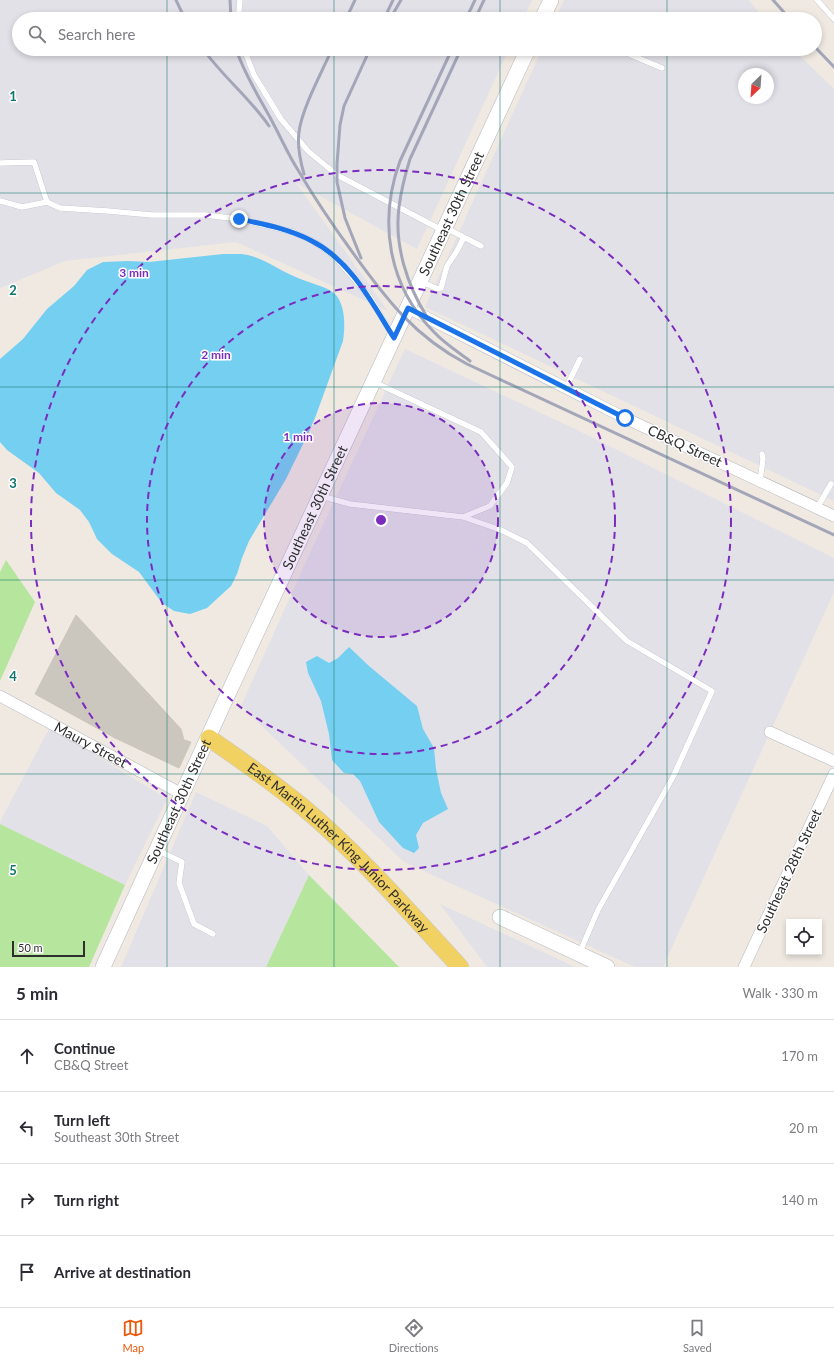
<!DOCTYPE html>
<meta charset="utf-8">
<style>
body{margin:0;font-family:Lato,sans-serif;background:#f7f7f7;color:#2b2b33}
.controls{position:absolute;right:12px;bottom:12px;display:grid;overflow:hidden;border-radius:0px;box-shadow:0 2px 6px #0003}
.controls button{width:36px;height:36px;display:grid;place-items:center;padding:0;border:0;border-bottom:1px solid #e1e1e2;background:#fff;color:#2b2b33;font:20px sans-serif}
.compass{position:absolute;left:738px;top:68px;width:36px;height:36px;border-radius:50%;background:#fff;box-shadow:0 2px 6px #0003;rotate:205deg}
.scale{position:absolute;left:12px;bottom:10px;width:73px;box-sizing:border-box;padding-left:4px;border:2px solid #2e2e2e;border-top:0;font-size:11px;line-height:14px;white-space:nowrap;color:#2e2e2e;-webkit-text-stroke:3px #fff;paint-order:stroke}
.stop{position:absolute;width:12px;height:12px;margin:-9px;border:3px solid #1a73e8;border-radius:50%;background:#fff}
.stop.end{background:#1a73e8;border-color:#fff;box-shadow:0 1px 4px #0008}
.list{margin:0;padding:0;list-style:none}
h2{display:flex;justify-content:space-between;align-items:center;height:52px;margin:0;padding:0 16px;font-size:17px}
h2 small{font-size:13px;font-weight:400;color:#7c7c81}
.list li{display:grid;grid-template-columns:26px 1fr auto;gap:12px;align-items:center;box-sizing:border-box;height:72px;padding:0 16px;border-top:1px solid #e1e1e2}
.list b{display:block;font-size:15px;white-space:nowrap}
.list p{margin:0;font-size:13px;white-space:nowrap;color:#7c7c81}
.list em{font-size:13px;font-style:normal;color:#7c7c81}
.icon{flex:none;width:22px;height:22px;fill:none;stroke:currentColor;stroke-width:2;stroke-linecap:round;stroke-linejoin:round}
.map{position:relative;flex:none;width:834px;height:967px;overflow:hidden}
.search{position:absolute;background:#fff;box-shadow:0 2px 6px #0003;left:12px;right:12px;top:12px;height:44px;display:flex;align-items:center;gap:10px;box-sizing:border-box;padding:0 14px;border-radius:22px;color:#7c7c81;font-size:15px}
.sheet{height:340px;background:#fff}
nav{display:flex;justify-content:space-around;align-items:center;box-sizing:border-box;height:56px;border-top:1px solid #e1e1e2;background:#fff;font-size:11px;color:#7c7c81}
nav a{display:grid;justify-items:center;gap:2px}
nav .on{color:#ea580c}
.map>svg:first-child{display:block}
.industrial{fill:#e3e1e8;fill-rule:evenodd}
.green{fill:#b6e59e}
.water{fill:#75cff0}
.building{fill:#cbc7bf;stroke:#cbc5ba}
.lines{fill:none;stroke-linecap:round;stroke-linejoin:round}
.lane-casing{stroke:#b4b7c1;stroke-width:6}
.street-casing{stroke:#b4b7c1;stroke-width:12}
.secondary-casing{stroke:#b4b7c1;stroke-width:16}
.primary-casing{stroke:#c9c9c9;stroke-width:18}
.lane{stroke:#fff;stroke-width:5.5}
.street{stroke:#fff;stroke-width:11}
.secondary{stroke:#fff;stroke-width:15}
.primary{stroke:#f2d163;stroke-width:17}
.rail{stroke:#a3a6b8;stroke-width:3}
.route{stroke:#1a73e8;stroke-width:5}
.grid{fill:none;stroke:#0f766e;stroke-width:1;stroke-opacity:0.55}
.ring{fill:none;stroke:#7b2cbf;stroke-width:2;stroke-dasharray:7 5}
.labels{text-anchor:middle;stroke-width:3;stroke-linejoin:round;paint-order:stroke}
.street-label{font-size:14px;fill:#2e2e2e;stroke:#fff}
.grid-label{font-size:13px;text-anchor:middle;font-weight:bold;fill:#0f766e;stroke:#fff;stroke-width:3;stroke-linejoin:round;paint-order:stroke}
.centre{fill:#7b2cbf;stroke:#fff;stroke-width:2}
.ring-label{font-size:12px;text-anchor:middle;font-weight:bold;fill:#7b2cbf;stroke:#fff;stroke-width:3;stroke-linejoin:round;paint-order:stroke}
</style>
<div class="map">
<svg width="834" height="967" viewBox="0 0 834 967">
<rect width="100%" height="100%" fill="#efe9e1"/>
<!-- industrial -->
<path class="industrial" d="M0 0H532L523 19H19V49H509L417 249 296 183 388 311 236 242 65 261 0 288Z
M564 0H749L764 19H555Z
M542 49H793L834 89V501L425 307ZM744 74H768V98H744Z
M405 349 573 428 834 558V592L663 967H635L404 862 241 706 308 557Z
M50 727 167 799 125 885 0 824V822Z
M196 792 267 826 309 875 266 967H121Z
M440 904 575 967H487Z"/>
<!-- green -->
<path class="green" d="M6 560 35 602 0 681V572Z
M0 824 125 885 89 967H0Z
M309 875 399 967H266Z"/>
<!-- water -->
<path class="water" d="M223 254C229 254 235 254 241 254 262 256 279 271 298 278 309 283 326 286 335 294 346 306 345 327 343 341L315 418 306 438 286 479 249 541 242 558 237 574 231 586 207 608 190 614 174 611 162 603 139 572 112 554 97 539 89 522 80 510 56 493 39 473 7 450 0 442V359L23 339 47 309 74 286 87 270 103 262 128 261 149 262Z
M349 647 369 666 417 706 423 729 434 748 436 769 441 793 448 809 423 823 416 835 419 848 414 853 403 848 379 822 360 781 353 774 344 773 332 760 329 734 321 701 308 673 306 662 317 656 329 663 338 658Z"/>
<!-- building -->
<path class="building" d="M76 615 181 729 184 740 191 742 179 768 115 738 35 694Z"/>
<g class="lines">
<!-- lane casing -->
<g class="lane-casing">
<path id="lane" d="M817 0 834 19
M239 19V11L240 0
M244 49 254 75 281 119 308 151 337 175 442 230
M617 49 662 68
M0 163 34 162 47 202
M0 201 22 207 47 202 60 208 108 211 152 215H205L239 219 293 232 313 241 334 256 369 296 393 336
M446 228 481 246
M422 282 438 289 441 288 447 266 457 251 464 237
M566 388 580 359
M760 481 763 459 762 454
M321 496 350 504 463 517 490 506 507 483 512 467 481 432 374 382
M817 508 831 484
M463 517 501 530 527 543 627 641 712 691 673 777 598 910 579 954
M157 850 182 862 179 883 194 924 213 934"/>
</g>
<!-- street casing -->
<g class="street-casing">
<g id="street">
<path d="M408 308 625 418 834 516"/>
<path id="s1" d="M0 696 182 794"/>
<path d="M770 732 834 761"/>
<path d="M744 967 834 774"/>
</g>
</g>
<!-- secondary casing -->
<g class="secondary-casing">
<g id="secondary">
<path d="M542 19 551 0"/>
<path d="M500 917 607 967"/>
<path id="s2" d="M103 967 222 707 528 49"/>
</g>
</g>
<!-- primary casing -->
<g class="primary-casing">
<g id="primary">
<path id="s3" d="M209 738C241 760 274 783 304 808 360 855 410 913 460 967"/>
</g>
</g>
<!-- lane -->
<use href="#lane" class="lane"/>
<!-- street -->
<use href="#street" class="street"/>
<!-- secondary -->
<use href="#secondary" class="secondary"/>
<!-- primary -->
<use href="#primary" class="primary"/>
<!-- rail -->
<path class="rail" d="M176 0 185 19
M230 0 231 19
M773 0 790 19
M346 19 355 0
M384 19 393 0
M390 19 401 0
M466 19 475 0
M475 19 484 0
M815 47 834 67
M203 49C223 77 250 98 269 126
M236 49C245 76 261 100 274 125 282 140 289 156 298 170 315 199 334 227 353 253 386 299 415 337 467 364L834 535
M452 49 400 161C378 221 388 286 434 332 444 343 458 352 470 361
M304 174C300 160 297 146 299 132 302 108 322 72 332 49
M361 258 345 218 337 182V164L340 125 344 106 370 49
M427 317C407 285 394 245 399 207 401 191 405 175 410 159L461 49"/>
</g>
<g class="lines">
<!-- route -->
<path class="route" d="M239 219C263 224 290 229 312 241 351 261 372 303 394 338L408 308 625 418"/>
</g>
<!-- grid -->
<path class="grid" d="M167 0V19M334 0V19M500 0V19M667 0V19M167 49V967M334 49V967M500 49V967M667 49V967M0 193H834M0 387H834M0 580H834M0 774H834"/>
<!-- distance rings -->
<circle cx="381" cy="520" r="117" fill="#7b2cbf" fill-opacity=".12"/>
<g class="ring">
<circle cx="381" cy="520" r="117"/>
<circle cx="381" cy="520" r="234"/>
<circle cx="381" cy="520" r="350"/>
</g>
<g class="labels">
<!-- street labels -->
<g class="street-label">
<text dy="5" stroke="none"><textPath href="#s2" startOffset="830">Southeast 30th Street</textPath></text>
<text transform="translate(685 446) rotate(25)" y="5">CB&amp;Q Street</text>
<text dy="5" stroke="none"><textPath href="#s2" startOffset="506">Southeast 30th Street</textPath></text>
<text dy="5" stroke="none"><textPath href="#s1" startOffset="103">Maury Street</textPath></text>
<text dy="5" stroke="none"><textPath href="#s2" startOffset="182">Southeast 30th Street</textPath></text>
<text dy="5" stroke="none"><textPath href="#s3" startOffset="170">East Martin Luther King Junior Parkway</textPath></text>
<text transform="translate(789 871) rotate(-65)" y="5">Southeast 28th Street</text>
</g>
</g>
<g class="grid-label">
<text x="13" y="101">1</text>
<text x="13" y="295">2</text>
<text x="13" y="488">3</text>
<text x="13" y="681">4</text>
<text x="13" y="875">5</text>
</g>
<circle cx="381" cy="520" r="6" class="centre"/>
<g class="ring-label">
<text x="134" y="277">3 min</text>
<text x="216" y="359">2 min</text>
<text x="298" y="441">1 min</text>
</g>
</svg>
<div class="controls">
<button><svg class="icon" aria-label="locate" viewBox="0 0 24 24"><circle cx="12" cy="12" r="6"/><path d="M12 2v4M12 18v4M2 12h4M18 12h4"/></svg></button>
</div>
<svg class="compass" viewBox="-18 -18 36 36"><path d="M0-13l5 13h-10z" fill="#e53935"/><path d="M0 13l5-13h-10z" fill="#7c7c81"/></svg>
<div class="scale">50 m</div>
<div class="stop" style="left:625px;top:418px"></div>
<div class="stop end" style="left:239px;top:219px"></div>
<div class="search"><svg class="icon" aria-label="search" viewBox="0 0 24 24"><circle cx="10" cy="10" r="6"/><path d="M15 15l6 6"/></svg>Search here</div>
</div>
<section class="sheet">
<h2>5 min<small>Walk · 330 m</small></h2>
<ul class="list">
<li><svg class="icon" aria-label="ahead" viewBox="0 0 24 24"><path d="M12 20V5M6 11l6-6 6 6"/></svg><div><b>Continue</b><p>CB&amp;Q Street</p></div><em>170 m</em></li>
<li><svg class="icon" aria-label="left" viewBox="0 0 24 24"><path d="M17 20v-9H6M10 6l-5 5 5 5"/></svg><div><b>Turn left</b><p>Southeast 30th Street</p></div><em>20 m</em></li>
<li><svg class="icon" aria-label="right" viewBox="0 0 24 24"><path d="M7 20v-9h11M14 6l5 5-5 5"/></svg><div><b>Turn right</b></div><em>140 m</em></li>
<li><svg class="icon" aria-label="arrive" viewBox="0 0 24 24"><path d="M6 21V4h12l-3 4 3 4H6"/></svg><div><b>Arrive at destination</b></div></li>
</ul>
</section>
<nav>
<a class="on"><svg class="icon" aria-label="map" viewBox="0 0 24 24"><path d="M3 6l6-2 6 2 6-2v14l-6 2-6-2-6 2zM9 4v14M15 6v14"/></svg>Map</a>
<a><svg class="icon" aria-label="directions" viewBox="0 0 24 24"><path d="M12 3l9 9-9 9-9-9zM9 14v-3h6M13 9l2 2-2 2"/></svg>Directions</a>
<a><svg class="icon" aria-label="saved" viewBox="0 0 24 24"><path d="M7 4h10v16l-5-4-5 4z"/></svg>Saved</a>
</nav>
